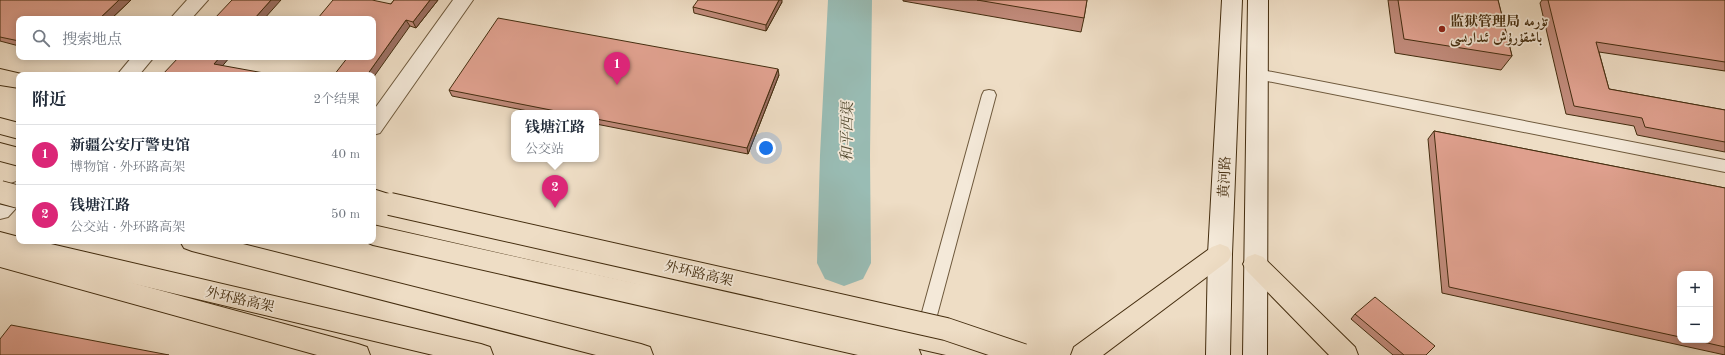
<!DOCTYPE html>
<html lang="zh">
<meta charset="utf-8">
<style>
body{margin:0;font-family:"Old Standard TT",Amiri,"Noto Serif SC",serif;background:#f6f6f7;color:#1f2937}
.controls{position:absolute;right:12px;bottom:12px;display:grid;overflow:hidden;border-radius:8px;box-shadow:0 2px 10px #0003}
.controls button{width:36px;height:36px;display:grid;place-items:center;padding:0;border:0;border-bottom:1px solid #e0e1e3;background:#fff;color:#1f2937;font:20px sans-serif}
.you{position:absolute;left:766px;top:148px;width:14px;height:14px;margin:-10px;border:3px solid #fff;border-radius:50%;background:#1a73e8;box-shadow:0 0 0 6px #1a73e833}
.badge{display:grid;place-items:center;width:26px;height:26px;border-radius:50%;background:#db2777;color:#fff;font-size:13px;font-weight:700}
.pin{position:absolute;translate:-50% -33px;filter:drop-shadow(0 1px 2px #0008)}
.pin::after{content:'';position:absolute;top:21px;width:14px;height:12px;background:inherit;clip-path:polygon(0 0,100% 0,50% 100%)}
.popup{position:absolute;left:511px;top:110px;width:88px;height:52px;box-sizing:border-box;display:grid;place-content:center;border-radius:8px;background:#fff;filter:drop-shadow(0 1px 3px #0005);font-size:13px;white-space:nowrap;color:#747a83}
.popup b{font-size:15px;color:#1f2937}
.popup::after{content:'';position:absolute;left:50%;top:100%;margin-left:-8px;border:8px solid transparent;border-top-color:#fff}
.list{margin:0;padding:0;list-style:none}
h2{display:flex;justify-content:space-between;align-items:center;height:52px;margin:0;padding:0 16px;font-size:17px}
h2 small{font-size:13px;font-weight:400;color:#747a83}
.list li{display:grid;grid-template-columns:26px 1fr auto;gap:12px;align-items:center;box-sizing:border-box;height:60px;padding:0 16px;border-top:1px solid #e0e1e3}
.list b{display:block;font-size:15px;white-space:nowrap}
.list p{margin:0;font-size:13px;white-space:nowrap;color:#747a83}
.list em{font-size:13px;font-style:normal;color:#747a83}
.icon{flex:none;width:22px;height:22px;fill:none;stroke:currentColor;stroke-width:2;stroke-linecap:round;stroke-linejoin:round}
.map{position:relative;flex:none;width:1725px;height:355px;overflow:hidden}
.search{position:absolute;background:#fff;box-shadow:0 2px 10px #0003;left:16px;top:16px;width:360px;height:44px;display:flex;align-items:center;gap:10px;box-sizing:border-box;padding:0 14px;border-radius:8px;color:#747a83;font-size:15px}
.panel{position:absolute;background:#fff;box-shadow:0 2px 10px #0003;left:16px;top:72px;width:360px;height:172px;border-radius:8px}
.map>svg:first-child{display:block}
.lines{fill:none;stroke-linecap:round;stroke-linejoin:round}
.river{fill:#99bcb4;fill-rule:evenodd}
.service-casing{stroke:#6e593c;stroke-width:2}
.minor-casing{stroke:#6e593c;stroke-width:2}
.secondary-casing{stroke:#442d0f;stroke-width:2}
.primary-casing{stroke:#442d0f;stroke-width:2}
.trunk-casing{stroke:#442d0f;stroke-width:2}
.service{fill:#f4e9d9;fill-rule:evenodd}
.minor{fill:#f4e9d9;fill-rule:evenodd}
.secondary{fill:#f4e9d9;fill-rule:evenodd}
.primary{fill:#eeddc5;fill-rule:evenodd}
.trunk{fill:#eeddc5;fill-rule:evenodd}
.trunk-bridge-casing{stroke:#442d0f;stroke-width:24;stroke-linecap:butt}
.trunk-bridge{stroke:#eeddc5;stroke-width:22}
.wall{fill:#c08a7a;stroke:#442d0f;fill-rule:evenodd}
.shaded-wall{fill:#9c7063;stroke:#442d0f}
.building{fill:#dfa08e;stroke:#442d0f}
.poi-dot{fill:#8f2418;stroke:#f4e9d9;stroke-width:1.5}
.labels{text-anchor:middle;stroke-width:3.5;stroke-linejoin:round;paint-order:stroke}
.poi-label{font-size:14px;font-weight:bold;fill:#442d0f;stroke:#f4e9d9;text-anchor:start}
.street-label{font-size:14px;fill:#442d0f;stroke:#f4e9d9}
.water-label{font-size:15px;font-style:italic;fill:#595138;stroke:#f4e9d9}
</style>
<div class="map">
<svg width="1725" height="355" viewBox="0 0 1725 355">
<rect width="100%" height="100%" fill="#eeddc5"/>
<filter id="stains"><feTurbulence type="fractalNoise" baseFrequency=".005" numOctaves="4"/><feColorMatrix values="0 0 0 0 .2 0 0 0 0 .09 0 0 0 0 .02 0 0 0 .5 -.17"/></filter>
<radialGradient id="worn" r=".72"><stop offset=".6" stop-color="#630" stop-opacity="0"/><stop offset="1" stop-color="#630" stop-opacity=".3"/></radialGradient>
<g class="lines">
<!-- river -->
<path class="river" d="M828 0H872L870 155 871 263 863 279 844 286 825 279 817 263 820 155Z"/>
<!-- service casing -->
<g class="service-casing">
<path id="service" d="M1257 69 1725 160V172L1252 78 1250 74 1252 70Z
M989 90 994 91 996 95 932 334 930 339 924 342 918 339 916 334 982 95 984 91Z"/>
</g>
<!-- minor casing -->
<g class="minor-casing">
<path id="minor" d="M187 0H208L191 19H170Z
M453 0H473L380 133 373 135V111Z
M132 57H154L139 75H117Z
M19 181V205L8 217 0 219V195L11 184Z"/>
</g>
<!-- secondary casing -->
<g class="secondary-casing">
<path id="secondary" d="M1222 0H1242L1232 254 1230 355H1206L1208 254Z
M1248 0H1268L1267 355H1243Z"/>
</g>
<!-- primary casing -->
<g class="primary-casing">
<path id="primary" d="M0 118 19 123V139L0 134Z
M373 206 996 344 1005 347 1008 355H946L373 224Z
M1220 244 1228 247 1232 254 1228 261 1103 355H1071L1074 347 1212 247Z
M0 247 358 344 367 347 370 355H317L0 267Z
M1255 254 1263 257 1355 347 1358 355H1329L1247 271 1243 264 1247 257Z"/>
</g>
<!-- trunk casing -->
<g class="trunk-casing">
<path id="trunk" d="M0 69 26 75H19V88L0 85Z
M0 143 19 148V166L0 161Z
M373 189 398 197 401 204 398 211 390 213 373 207Z
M373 225 909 344 918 347 921 355H858L373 245 364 241H373Z
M0 232 19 237V241H38L481 344 490 347 493 355H433L0 252Z
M180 241H231L641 344 650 347 653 355H596L192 251 184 248Z"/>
</g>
<!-- service -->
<use href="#service" class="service"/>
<!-- minor -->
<use href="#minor" class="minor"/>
<!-- secondary -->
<use href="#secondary" class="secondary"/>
<!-- primary -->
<use href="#primary" class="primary"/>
<!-- trunk -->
<use href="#trunk" class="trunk"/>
<!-- trunk-bridge casing -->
<g class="trunk-bridge-casing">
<path id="trunk-bridge" d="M0 192 19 197
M390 204 946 329 1023 355"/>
</g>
<!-- trunk-bridge -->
<use href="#trunk-bridge" class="trunk-bridge"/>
</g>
<!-- wall -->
<path class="wall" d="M0 0H131L111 19H19V46L0 41Z
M394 0H438L416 28 410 26 373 57V19H319L318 18 391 4Z
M903 0H1087L1084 18 1081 32 903 1Z
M1388 0H1498L1512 56 1501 70 1395 53Z
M1542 0H1725V71L1599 52 1609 89 1725 110V152L1637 135 1634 126 1566 114 1540 3Z
M782 2 766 31 694 13 693 7Z
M779 75 748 154 596 124V113H538L452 96 449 90Z
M1434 131 1725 188V355L1442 293 1428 139ZM1680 274 1710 340H1680Z
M1355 314 1426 355H1393L1351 319Z"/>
<!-- shaded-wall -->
<path class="shaded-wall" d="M119 0H131L111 19H99Z
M271 0H281L264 19H254Z
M430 0H438L416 28 413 22Z
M779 0H782V2L766 31V25Z
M406 20 410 26 373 78V75H367Z
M220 57H230L219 70 214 64Z
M778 69 779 75 748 154 747 148Z"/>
<!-- building -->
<path class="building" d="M0 0H119L99 19H19V41L0 37Z
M232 0H271L254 19H214Z
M333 0H372L391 4 394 0H430L413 22 406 20 367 75H334L348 57H373V19H324L318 18Z
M698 0H779L766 25 693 7Z
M977 0H1087L1084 18Z
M1398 0H1498L1512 56 1404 39Z
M1548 0H1725V62L1596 42 1609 89 1725 110V142L1645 127 1642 118 1574 106Z
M498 18 778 69 747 148 596 119V113H566L449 90Z
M179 57H220L214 64 275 75H162Z
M1434 131 1725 188V347L1694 340H1710V274H1680V337L1449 287Z
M1375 297 1435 346 1426 355H1404L1355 314Z
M11 325 169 355H0V339Z"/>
<!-- markers -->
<circle class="poi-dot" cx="1442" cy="29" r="4"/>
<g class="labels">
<!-- poi labels -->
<g class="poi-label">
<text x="1450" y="26">监狱管理局 تۈرمە<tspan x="1450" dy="16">باشقۇرۇش ئىدارىسى</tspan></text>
</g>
<!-- street labels -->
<g class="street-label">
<text transform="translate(1224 177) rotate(-87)" y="5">黄河路</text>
<text transform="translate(699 273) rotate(13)" y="5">外环路高架</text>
<text transform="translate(240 299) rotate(13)" y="5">外环路高架</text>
</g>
<!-- water labels -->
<g class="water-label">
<text transform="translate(847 132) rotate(-89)" y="5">和平西渠</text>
</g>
</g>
<rect width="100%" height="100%" filter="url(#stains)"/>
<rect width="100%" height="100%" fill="url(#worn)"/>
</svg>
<div class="controls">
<button>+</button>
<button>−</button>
</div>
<div class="you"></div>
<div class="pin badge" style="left:617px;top:85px">1</div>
<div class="pin badge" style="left:555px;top:208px">2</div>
<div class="popup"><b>钱塘江路</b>公交站</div>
<div class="search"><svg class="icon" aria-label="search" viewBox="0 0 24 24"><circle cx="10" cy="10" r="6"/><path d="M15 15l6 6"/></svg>搜索地点</div>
<section class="panel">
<h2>附近<small>2个结果</small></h2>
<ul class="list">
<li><span class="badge">1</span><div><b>新疆公安厅警史馆</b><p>博物馆 · 外环路高架</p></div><em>40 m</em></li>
<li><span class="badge">2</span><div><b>钱塘江路</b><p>公交站 · 外环路高架</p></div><em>50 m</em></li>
</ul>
</section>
</div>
